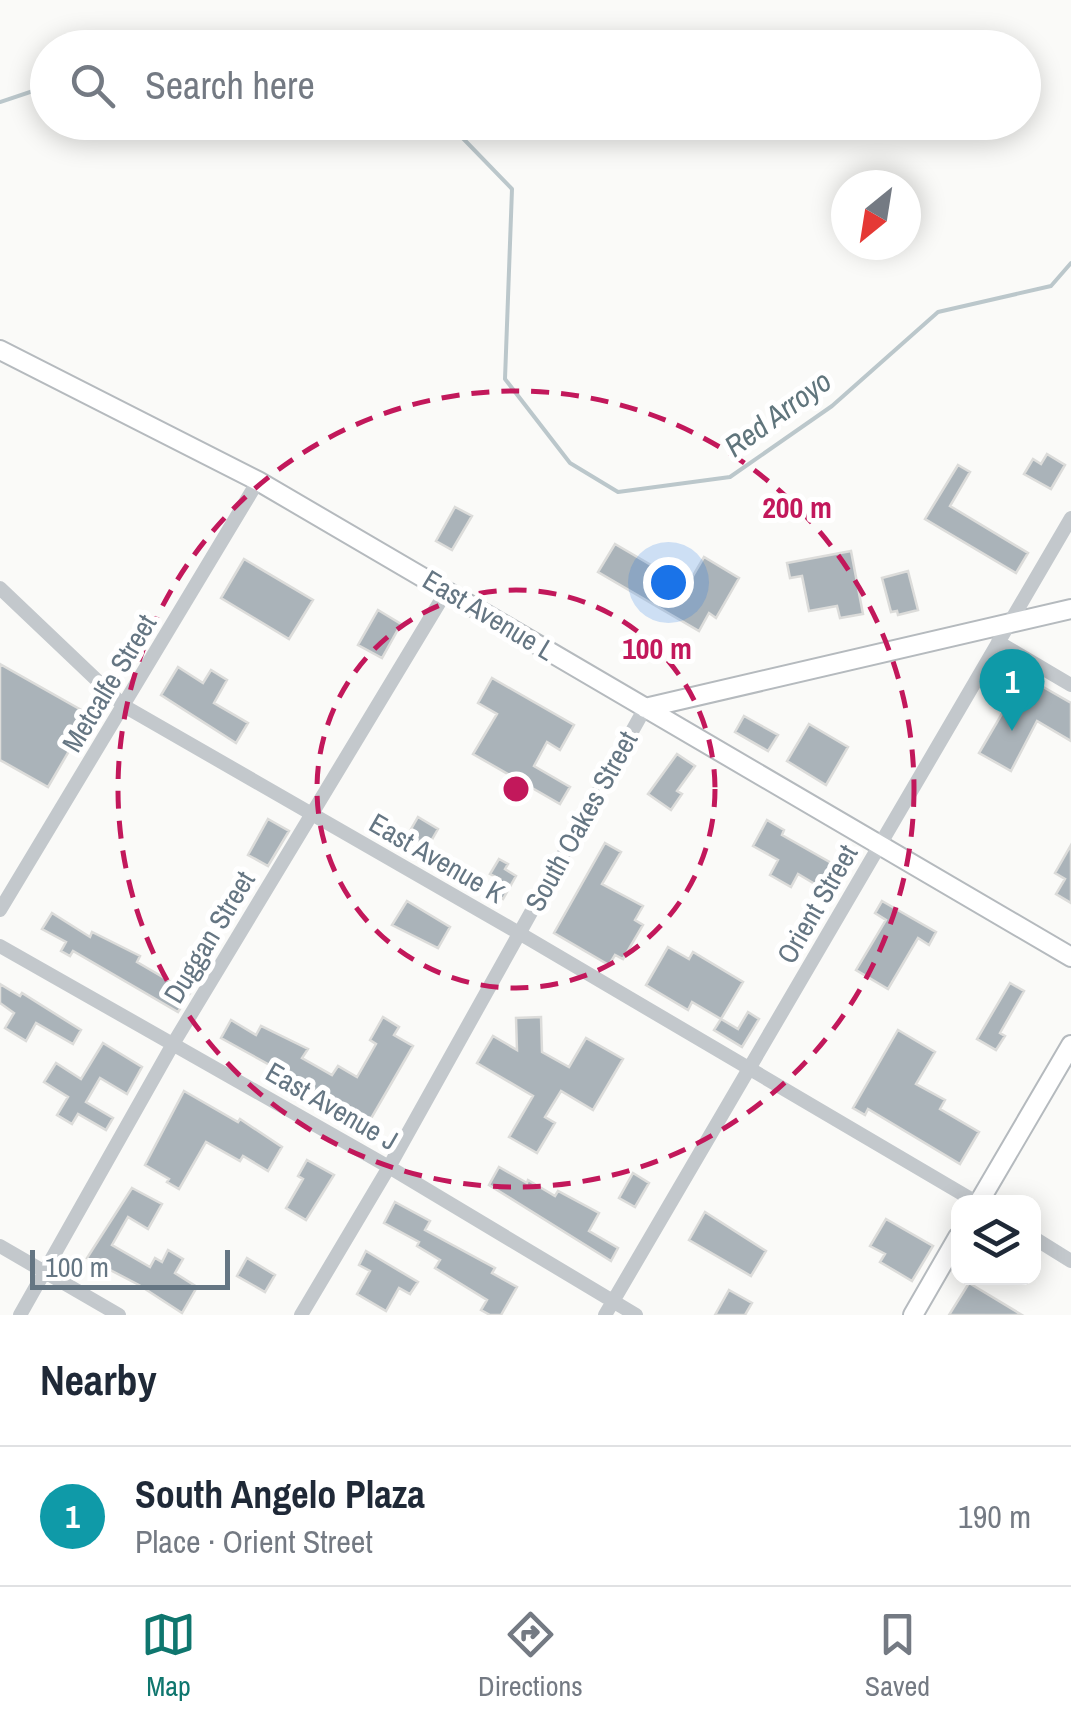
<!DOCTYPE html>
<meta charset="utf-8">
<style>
body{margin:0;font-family:"Archivo Narrow",sans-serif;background:#f2f2f3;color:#1f2937}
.controls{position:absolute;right:30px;bottom:30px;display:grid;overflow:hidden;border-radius:20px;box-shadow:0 5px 25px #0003}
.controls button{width:90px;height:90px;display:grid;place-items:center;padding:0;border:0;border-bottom:2px solid #e0e1e3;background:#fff;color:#1f2937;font:50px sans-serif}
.compass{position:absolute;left:831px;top:170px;width:90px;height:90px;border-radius:50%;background:#fff;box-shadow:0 5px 25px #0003;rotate:210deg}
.scale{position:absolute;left:30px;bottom:25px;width:200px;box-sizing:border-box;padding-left:10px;border:5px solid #657683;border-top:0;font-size:28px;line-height:35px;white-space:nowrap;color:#657683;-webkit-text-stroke:8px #fff;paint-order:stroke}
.you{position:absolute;left:668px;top:582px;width:35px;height:35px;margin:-25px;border:8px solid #fff;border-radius:50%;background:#1a73e8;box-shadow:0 0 0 15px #1a73e833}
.badge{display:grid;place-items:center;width:65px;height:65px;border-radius:50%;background:#0f766e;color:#fff;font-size:32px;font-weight:700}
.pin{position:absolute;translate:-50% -82px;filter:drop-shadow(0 2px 5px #0008)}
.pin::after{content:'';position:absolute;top:52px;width:35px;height:30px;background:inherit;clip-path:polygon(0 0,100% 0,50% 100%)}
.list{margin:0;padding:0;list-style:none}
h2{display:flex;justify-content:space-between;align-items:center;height:130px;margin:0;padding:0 40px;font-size:42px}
h2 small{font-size:32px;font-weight:400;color:#747a83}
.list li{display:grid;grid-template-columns:65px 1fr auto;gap:30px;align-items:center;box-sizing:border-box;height:140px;padding:0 40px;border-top:2px solid #e0e1e3}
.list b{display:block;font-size:38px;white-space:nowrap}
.list p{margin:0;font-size:32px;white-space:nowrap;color:#747a83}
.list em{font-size:32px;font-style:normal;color:#747a83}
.icon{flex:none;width:55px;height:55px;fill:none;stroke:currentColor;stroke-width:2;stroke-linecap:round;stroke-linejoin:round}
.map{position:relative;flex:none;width:1071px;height:1315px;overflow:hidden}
.search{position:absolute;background:#fff;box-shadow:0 5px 25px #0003;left:30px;right:30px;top:30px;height:110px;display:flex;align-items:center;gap:25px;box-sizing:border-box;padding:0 35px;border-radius:55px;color:#747a83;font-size:38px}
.sheet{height:270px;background:#fff}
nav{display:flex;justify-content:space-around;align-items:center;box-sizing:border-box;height:140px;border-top:2px solid #e0e1e3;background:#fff;font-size:28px;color:#747a83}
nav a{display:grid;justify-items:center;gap:5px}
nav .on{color:#0f766e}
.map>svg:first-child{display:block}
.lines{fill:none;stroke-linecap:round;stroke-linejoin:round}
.stream{stroke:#bbc7cb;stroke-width:4}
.building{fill:#aab3b9;stroke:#dcdcda;stroke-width:2.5}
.major-casing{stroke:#b5babe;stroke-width:22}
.minor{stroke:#c3c8cc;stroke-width:14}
.major{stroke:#fff;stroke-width:18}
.ring{fill:none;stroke:#c2185b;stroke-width:5;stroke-dasharray:18 12}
.labels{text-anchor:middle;stroke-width:10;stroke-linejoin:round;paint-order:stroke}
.street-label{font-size:28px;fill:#657683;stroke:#fff}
.water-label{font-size:30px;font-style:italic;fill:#60757c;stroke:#fff}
.centre{fill:#c2185b;stroke:#fff;stroke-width:5}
.ring-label{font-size:30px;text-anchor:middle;font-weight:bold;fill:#c2185b;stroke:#fff;stroke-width:10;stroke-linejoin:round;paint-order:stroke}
</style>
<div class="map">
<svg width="1071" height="1315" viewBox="0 0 1071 1315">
<rect width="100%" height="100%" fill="#fafaf8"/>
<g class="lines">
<!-- stream -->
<path class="stream" d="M0 102 48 86
M443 122 449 124 512 189 505 379 570 463 618 492 730 477 832 406 938 312 1051 286 1071 263"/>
</g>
<!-- building -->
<path class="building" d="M1047 454 1065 465 1051 489 1024 474 1033 459 1041 464Z
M958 465 970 472 950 506 1028 553 1016 573 925 519Z
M455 507 472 516 452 550 436 541Z
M615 544 687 586 704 557 739 578 716 618 709 613 699 631 598 572Z
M851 551 863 614 840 618 837 606 809 611 802 576 790 578 787 563Z
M244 559 313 600 289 639 221 598Z
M908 571 918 610 898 615 897 611 891 612 882 578Z
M378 610 401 624 382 658 358 645Z
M0 664 90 715 48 787 0 760Z
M178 667 203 683 211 670 227 680 214 703 248 723 236 743 161 695Z
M1024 676 1071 703V741L1037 721 1011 771 979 753Z
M492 678 574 725 560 750 547 742 534 766 570 787 560 804 473 754 497 714 478 703Z
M744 716 778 735 768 751 735 732Z
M809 724 848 747 826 785 787 761Z
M677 754 695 766 677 791 682 794 671 810 648 794Z
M418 817 438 829 423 855 403 843Z
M268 819 289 831 268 866 248 855Z
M767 820 784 830 782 835 833 864 820 887 798 874 791 887 770 875 778 860 753 846Z
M605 843 621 852 602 884 643 906 635 920 643 925 623 959 615 955 609 965 554 933Z
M1071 845V903L1056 894 1065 879 1055 873Z
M499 859 508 864 505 869 516 876 503 899 492 892 500 879 490 874Z
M407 901 450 927 438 948 392 925Z
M882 901 936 932 929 945 918 938 888 989 856 970 886 920 875 913Z
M52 913 90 937 92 932 140 956 137 962 190 993 178 1012 73 951 70 956 61 951 66 942 42 929Z
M668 947 689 959 693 952 743 982 721 1019 692 1002 688 1010 646 985Z
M1010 983 1024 991 1000 1033 1005 1036 996 1050 977 1039Z
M0 984 20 996 22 993 81 1030 73 1044 36 1023 26 1041 5 1028 14 1013 0 1003Z
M748 1012 759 1019 742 1047 714 1030 721 1019 738 1029Z
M383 1017 399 1027 394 1035 413 1046 369 1122 318 1090 314 1096 299 1088 302 1083 221 1038 231 1020 256 1035 261 1026 308 1049 302 1058 332 1075 338 1066 357 1077 376 1044 370 1040Z
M541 1017 542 1052 569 1067 586 1038 623 1059 593 1110 561 1091 545 1117 555 1123 537 1153 509 1137 533 1096 477 1063 493 1036 517 1050 516 1018Z
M898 1030 935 1052 916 1084 945 1100 940 1109 979 1132 960 1164 868 1109 865 1115 853 1108Z
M103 1043 142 1067 127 1094 100 1078 86 1102 113 1118 106 1130 78 1114 72 1124 57 1115 68 1097 44 1082 56 1063 81 1079Z
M184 1091 238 1122 240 1119 282 1147 268 1171 243 1156 240 1161 206 1142 179 1189 167 1182 169 1179 145 1165Z
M307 1160 334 1175 306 1220 286 1208 303 1179 298 1176Z
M499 1167 527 1183 528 1180 555 1196 558 1191 599 1213 589 1231 618 1248 611 1261 489 1185Z
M633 1173 649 1183 635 1207 619 1198Z
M132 1188 162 1204 148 1229 128 1217 112 1245 150 1267 155 1258 162 1262 168 1250 183 1259 175 1273 197 1287 182 1313 139 1285 87 1258Z
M395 1202 430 1221 425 1230 495 1268 492 1273 517 1287 501 1315H490L481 1310 487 1300 435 1268 440 1260 417 1246 419 1242 384 1223Z
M705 1212 766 1251 751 1276 689 1240Z
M886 1219 933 1246 912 1281 880 1262 885 1254 870 1246Z
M366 1251 418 1282 410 1294 399 1288 386 1311 357 1294 370 1271 359 1265Z
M247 1258 275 1275 265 1292 237 1276Z
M969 1283 1022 1315H949Z
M729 1290 752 1303 745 1315H715Z"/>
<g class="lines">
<!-- major casing -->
<g class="major-casing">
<path id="major" d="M0 350 258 481 1071 957
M645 708 1071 609
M979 1202 1071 1045
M913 1315 958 1237"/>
</g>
<!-- minor -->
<path class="minor" d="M0 588 124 706 519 933 976 1202
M998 642 1071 685
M0 910 258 481
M0 946 389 1167 636 1315
M1034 1238 1071 1261
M0 1246 119 1315
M20 1315 173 1044 447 590
M301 1315 389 1167 645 708
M605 1315 1071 518"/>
<!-- major -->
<use href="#major" class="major"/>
</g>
<!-- distance rings -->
<g class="ring">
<circle cx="516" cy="789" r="199"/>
<circle cx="516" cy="789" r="398"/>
</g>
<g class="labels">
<!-- street labels -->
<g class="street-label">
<text transform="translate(489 615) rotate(31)" y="10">East Avenue L</text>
<text transform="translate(109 683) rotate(-59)" y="10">Metcalfe Street</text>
<text transform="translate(581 821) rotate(-61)" y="10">South Oakes Street</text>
<text transform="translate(437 858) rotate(30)" y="10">East Avenue K</text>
<text transform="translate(817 904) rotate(-60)" y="10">Orient Street</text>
<text transform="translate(209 937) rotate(-59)" y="10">Duggan Street</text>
<text transform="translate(332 1106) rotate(30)" y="10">East Avenue J</text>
</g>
<!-- water labels -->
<g class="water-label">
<text transform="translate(778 414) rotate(-36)" y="10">Red Arroyo</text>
</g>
</g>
<circle cx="516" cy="789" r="15" class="centre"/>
<g class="ring-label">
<text x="797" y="518">200 m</text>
<text x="657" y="659">100 m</text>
</g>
</svg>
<div class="controls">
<button><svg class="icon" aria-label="layers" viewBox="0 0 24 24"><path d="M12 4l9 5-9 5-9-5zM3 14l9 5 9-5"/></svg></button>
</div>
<svg class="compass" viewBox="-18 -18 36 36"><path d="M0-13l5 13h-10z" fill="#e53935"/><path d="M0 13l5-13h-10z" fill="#747a83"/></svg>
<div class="scale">100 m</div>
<div class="you"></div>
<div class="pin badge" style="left:1012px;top:731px;background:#0f9aa8">1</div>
<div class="search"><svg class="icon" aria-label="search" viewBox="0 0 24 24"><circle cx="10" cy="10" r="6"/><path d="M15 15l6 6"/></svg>Search here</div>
</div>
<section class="sheet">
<h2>Nearby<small></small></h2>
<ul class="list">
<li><span class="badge" style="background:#0f9aa8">1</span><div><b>South Angelo Plaza</b><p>Place · Orient Street</p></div><em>190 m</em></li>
</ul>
</section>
<nav>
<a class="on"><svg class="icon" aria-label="map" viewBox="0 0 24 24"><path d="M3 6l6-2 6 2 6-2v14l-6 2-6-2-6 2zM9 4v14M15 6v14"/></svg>Map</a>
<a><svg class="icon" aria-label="directions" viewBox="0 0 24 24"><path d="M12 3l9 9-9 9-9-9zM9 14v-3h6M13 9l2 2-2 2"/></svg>Directions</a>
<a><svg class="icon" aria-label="saved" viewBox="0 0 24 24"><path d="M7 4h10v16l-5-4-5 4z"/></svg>Saved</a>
</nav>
